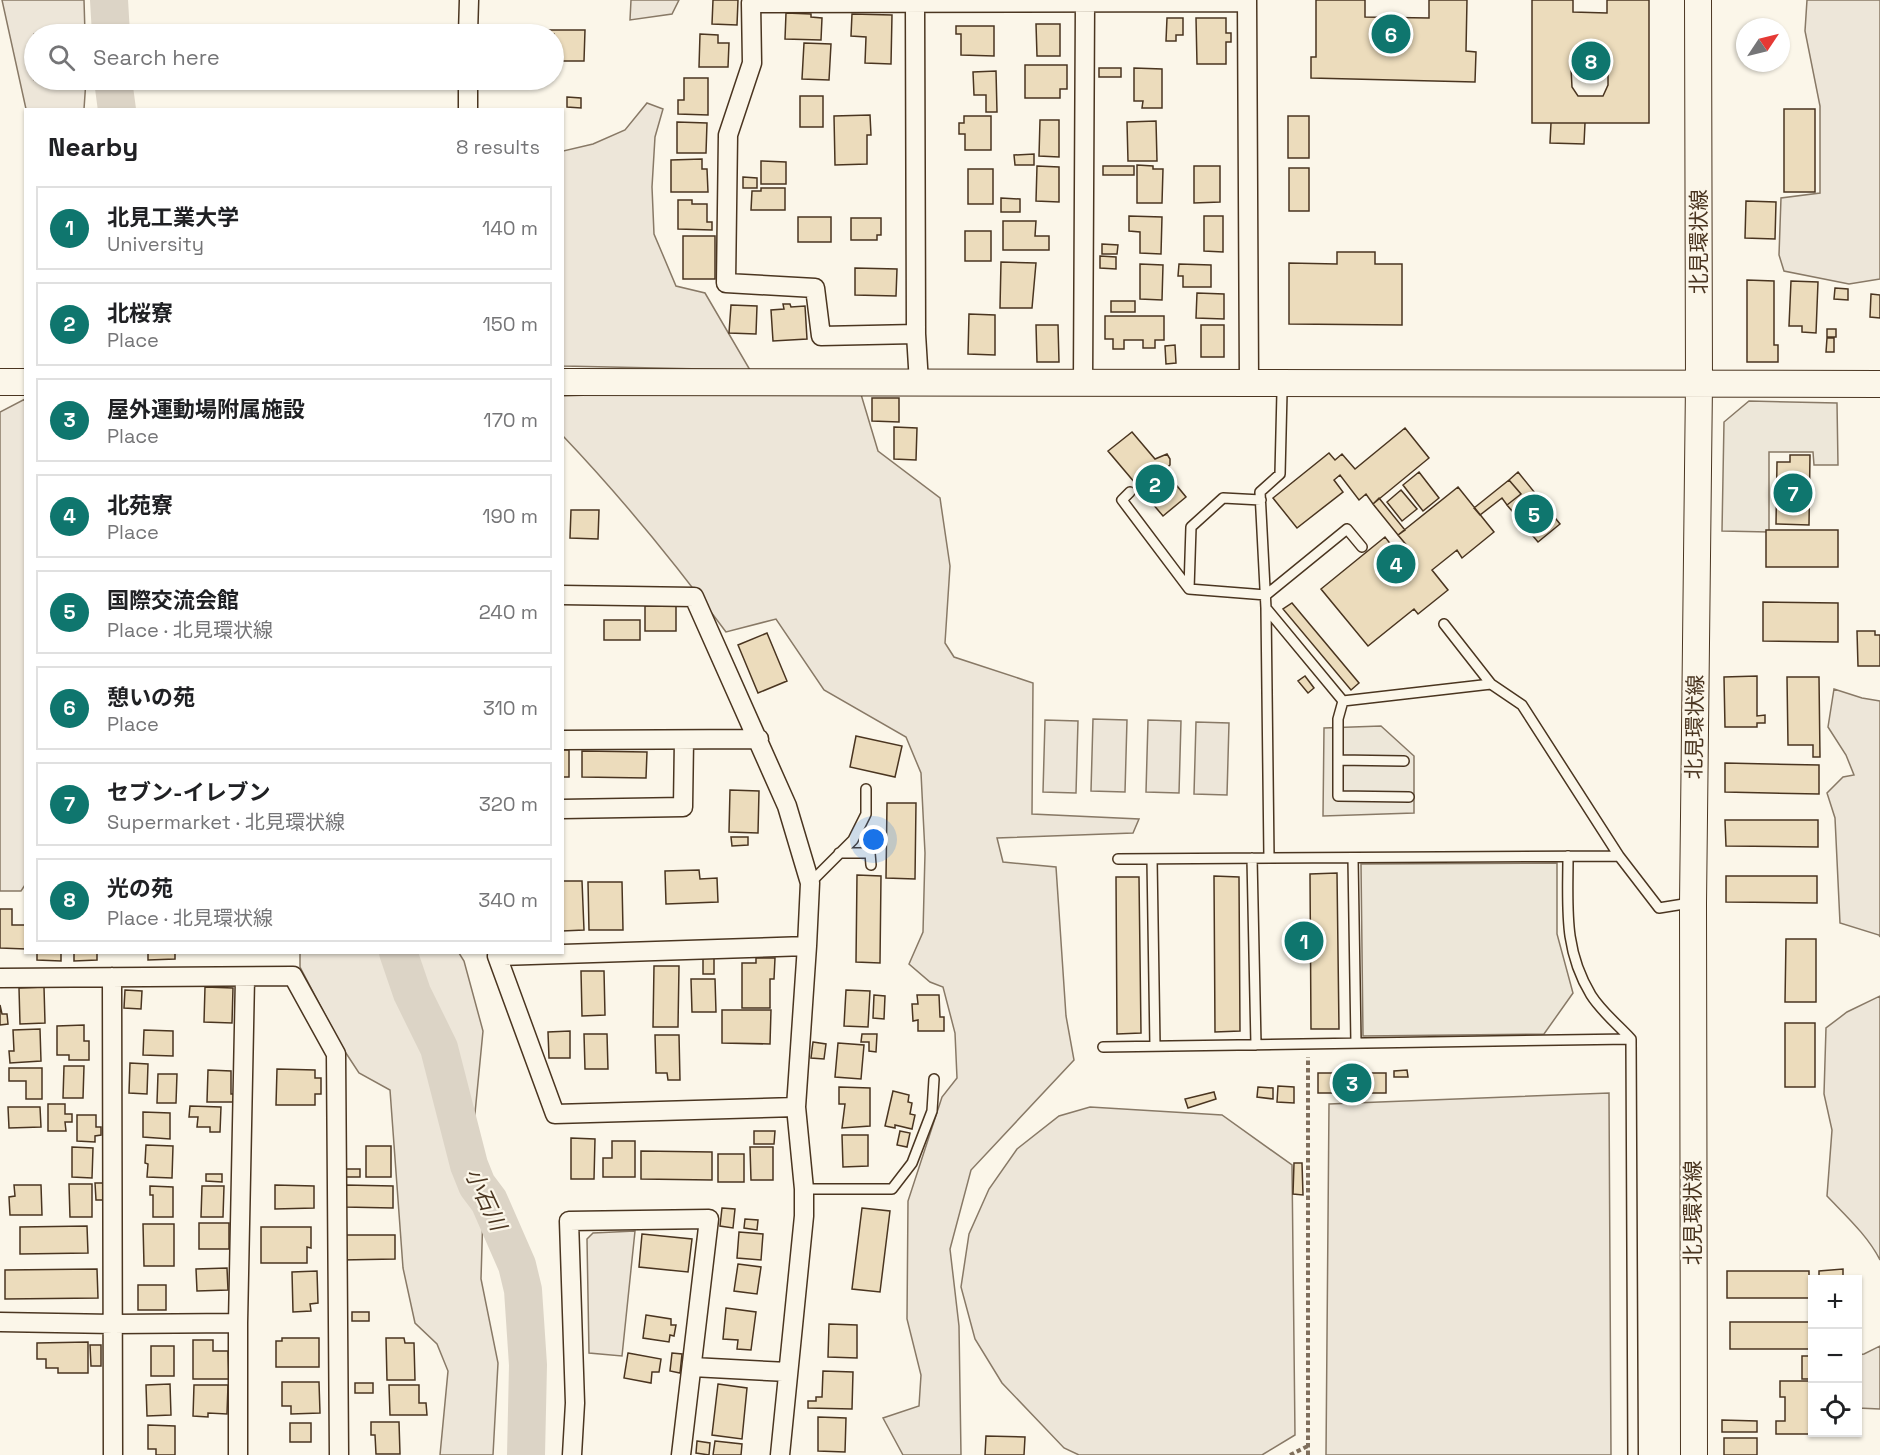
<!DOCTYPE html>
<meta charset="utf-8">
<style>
body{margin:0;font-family:"Space Grotesk","Noto Sans JP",sans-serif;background:#f6f6f6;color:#202124}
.controls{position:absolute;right:18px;bottom:18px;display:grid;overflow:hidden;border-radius:0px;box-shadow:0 2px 4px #0004}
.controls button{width:54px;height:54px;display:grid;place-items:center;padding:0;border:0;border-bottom:2px solid #e0e0e0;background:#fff;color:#202124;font:30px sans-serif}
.compass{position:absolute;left:1736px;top:18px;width:54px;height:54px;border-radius:50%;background:#fff;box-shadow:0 2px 4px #0004;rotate:55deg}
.you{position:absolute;left:874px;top:840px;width:21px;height:21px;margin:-15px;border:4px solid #fff;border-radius:50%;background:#1a73e8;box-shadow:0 0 0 9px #1a73e833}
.badge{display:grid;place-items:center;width:39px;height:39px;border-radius:50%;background:#0f766e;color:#fff;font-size:20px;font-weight:700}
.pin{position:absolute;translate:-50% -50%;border:3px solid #fff;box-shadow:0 2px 6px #0006}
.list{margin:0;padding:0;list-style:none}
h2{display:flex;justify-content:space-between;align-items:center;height:78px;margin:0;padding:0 24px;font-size:26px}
h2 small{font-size:20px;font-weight:400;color:#757577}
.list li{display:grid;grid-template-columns:39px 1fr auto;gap:18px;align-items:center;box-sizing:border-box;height:84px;margin:0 12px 12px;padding:0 12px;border:2px solid #e0e0e0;border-radius:0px}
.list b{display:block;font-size:22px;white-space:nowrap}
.list p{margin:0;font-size:20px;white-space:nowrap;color:#757577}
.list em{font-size:20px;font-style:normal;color:#757577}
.icon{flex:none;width:33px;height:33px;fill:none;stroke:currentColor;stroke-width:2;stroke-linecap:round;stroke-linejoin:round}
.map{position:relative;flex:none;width:1880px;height:1455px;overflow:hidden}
.search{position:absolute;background:#fff;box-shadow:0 2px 4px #0004;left:24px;top:24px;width:540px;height:66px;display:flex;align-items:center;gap:15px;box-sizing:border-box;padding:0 21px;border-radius:33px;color:#757577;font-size:22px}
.panel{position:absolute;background:#fff;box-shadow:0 2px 4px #0004;left:24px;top:108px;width:540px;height:846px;border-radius:0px}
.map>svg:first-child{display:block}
.green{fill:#ede6d9;stroke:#887966;stroke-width:1.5}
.parking{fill:#ede7d9;stroke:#887966;stroke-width:1.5}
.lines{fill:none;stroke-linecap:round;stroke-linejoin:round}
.river{stroke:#dcd4c6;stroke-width:38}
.building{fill:#ecdcbc;stroke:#4a3520;stroke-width:1.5;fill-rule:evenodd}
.lane-casing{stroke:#4a3520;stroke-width:12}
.street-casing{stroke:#4a3520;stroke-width:21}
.secondary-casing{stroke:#4a3520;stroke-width:28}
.path{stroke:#7f6f5c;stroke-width:4;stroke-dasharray:4.5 3;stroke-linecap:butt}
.lane{stroke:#fbf6e9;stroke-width:9}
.street{stroke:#fbf6e9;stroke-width:18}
.secondary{stroke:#fbf6e9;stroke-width:26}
.labels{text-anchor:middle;stroke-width:4.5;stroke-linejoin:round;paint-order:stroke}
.street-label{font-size:21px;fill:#4a3520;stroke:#fbf6e9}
.water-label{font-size:22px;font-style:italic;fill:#4a3520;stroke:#fbf6e9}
</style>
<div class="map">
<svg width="1880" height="1455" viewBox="0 0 1880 1455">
<rect width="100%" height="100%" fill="#fbf6e9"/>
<!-- green -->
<path class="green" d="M2 0H84L85 34H34V80H86L84 109H26Z
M631 0H679L672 14 630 20Z
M1807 0H1880V279L1849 284 1784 271 1779 255 1781 198 1820 193V106L1805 31Z
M647 103 663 109 655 137 652 187 654 234 676 286 705 293 750 370 563 366V151L593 144 625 130Z
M762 389 860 391 878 451 940 498 950 566 945 643 954 657 1033 683 1032 814 1139 819 1133 833 997 838 1003 862 1056 867 1066 1016 1074 1060 971 1170 950 1249 959 1326 961 1455H903L883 1418 919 1406 921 1375 907 1319 908 1201 942 1097 957 1078 955 1033 943 987 930 982 909 964 923 932 925 853 921 773 906 737 824 690 776 619 726 632C675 563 622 498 563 436L562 396Z
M25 399V885L21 891H0V412Z
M1834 689 1862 698 1880 701V937L1879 935 1840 923 1835 818 1827 793 1843 777 1854 775 1846 755 1828 727Z
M1093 719 1127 720 1125 792 1091 791Z
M1045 720 1078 721 1076 793 1043 792Z
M1148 720 1181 721 1179 793 1146 792Z
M1196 722 1229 723 1227 795 1194 794Z
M300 953H459L464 961 483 1031 472 1144 483 1212 481 1279 498 1363 493 1455H440L448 1371 437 1344 415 1323 403 1268 390 1090 359 1073 342 1047 300 967Z
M1880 996V1260C1868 1236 1846 1216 1827 1196L1832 1130 1824 1094 1826 1028 1847 1012Z
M1609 1093 1611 1455H1326L1329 1104Z
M1090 1107 1222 1115 1292 1165 1295 1435 1262 1455H1079L1064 1448 1002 1383 975 1339 961 1287 969 1234 989 1189 1017 1149 1059 1116Z
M635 1231 622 1356 589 1353 587 1239 593 1233Z
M1880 1346V1409L1858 1408V1355L1864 1354Z"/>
<!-- parking -->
<path class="parking" d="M1749 401 1837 403 1838 465H1814L1813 452H1769V532L1722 531 1724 422Z
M1381 726 1414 756V813L1323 816 1324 728Z
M1557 863V934L1573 993 1544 1034 1363 1036 1361 864Z"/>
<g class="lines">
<!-- river -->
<path class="river" d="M109 0 111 34
M113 80 117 110
M398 952 412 993 439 1048 469 1165 477 1185 489 1201 517 1265 523 1290 528 1365 526 1455"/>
</g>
<!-- building -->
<path class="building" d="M713 0H738L737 25 712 24Z
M1316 0H1365V17L1429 18V0H1467L1466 51 1476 52 1475 82 1311 78V57H1316Z
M1532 0H1573V12L1607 13V0H1649V123H1532ZM1571 68H1608V85L1603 96H1578L1572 87Z
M786 13 811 14V17L822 18 821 40 785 39Z
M852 14 892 15 891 64 865 63 866 37 851 36Z
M1167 18H1183V35H1176V41H1166Z
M1196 18H1226V33H1231V42H1226V64H1197Z
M1036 24H1060V56H1037Z
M956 26H994V56L961 55V34H956Z
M485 27 534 29V34H485Z
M540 30H585L584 61H554V34H540Z
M700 34 718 35V43H729L728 67H699Z
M804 43 831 44 829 80 802 79Z
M1025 65H1067V89H1060V98H1025Z
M1099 68H1121V77H1099Z
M1134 68 1162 69V108H1142L1143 101H1134Z
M996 71 997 112H986V95H974L973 72Z
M684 78H708V115L678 114V100H684Z
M800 96H823V127H800Z
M567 97 581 98V108L567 107Z
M1784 109H1815V192H1784Z
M870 115 871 135H867V164L835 165 834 116Z
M964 116H991V150H965V134H959V123H964Z
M1288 116H1309V158H1288Z
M1040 120H1059V157L1039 156Z
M1156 121 1157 161H1128L1127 122Z
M677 122 707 123 706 153H677Z
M1551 123H1585L1584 144 1550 143Z
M1034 154V165H1015L1014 155Z
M702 159V169H707L708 192H671V160Z
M761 161 786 162V184H761Z
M1137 165 1153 166V169H1163L1162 203H1137Z
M1037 166 1059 167V202L1036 201Z
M1103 166H1134V175H1103Z
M1194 166H1220V202L1194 203Z
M1289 168H1309V211H1289Z
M968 169H993V204H968Z
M743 177 757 178V188H743Z
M761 188H785V210H751L752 191H761Z
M1001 198 1020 199V212H1001Z
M678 200H692V204H707V222H712V230L678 229Z
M1746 201 1776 202 1775 239 1745 238Z
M1129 216 1162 217 1161 254 1140 253V232L1129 231Z
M1204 216H1223V252L1204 251Z
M798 217H831V242H798Z
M851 218H881V235H877V240H851Z
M1003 221H1036L1035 236H1049V250H1003Z
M965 231H991V261H965Z
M683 236H715V279H683Z
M1102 244 1118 245 1117 254H1102Z
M1337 252H1375V264H1402V325L1289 324V263L1337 264Z
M1100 256 1116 257V269L1100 268Z
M1001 262 1036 263 1032 308H1000Z
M1140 264 1163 265 1162 300 1140 299Z
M1179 264 1211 265V287H1183V276H1178Z
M855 268 897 269 896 296 855 295Z
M1747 280 1774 281V345H1778V362H1747Z
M1791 281 1818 282 1816 333 1802 332V326H1789Z
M1835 288 1848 289V300L1834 299Z
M1197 293 1224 294V319L1196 318Z
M1871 294 1880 295V318L1870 317Z
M1111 301H1135V312H1111Z
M783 304H790L791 307 805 306 807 339 773 341 771 310 784 309Z
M731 305 757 306 756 334 729 333Z
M969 314 995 315V355L968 354Z
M1105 316H1164V340H1155V348H1143V340H1124V349H1113V339H1105Z
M1036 325H1058L1059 362H1037Z
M1201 325H1224V357H1201Z
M1827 329H1836V337H1827Z
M1827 338H1834V352H1826Z
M1175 345 1176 363 1166 364 1165 346Z
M872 398H899V422L872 421Z
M894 427 917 428 916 460 894 459Z
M1405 428 1429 458 1373 504 1366 494 1359 500 1340 475 1334 480 1343 492 1297 528 1273 498 1329 453 1335 460 1342 454 1355 469Z
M1132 432 1155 459 1167 454 1170 459V465L1164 470 1186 497 1163 516 1108 451Z
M1790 455H1810L1809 525 1776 524 1777 462H1790Z
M1419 472 1439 498 1423 511 1403 485Z
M1518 472 1560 524 1538 542 1507 505 1521 494 1509 480Z
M1509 480 1521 494 1507 505 1502 498 1480 515 1474 508Z
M1458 487 1494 532 1462 558 1457 550 1432 570 1448 590 1418 614 1414 609 1368 646 1321 589 1385 537 1399 555 1409 548 1398 535Z
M1401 490 1417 509 1402 521 1387 502Z
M1379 498 1405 530 1398 535 1373 504Z
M571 510H599L598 539 570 538Z
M1766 530H1838V567H1766Z
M1763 602 1838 603V642L1763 641Z
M1292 603 1359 683 1351 690 1283 609Z
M645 606H676V631H645Z
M604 620H640V640H604Z
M1857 631H1875V635H1880V666H1858Z
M767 633 787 681 758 693 738 645Z
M1305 676 1314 688 1308 693 1298 681Z
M1757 676V716L1765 715V723H1757V727H1725L1724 677Z
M1787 677H1819L1820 757H1813V745H1788Z
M856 736 902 746 895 777 850 767Z
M562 750H569V777H562Z
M582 751 647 752 646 778 582 777Z
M1725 763 1819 765V794L1725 792Z
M730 790 759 791 758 833 729 832Z
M887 803H916L915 879 886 878Z
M1725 820H1818V847L1726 846Z
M731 837H748V845L732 846Z
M699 870 700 879 717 878 718 902 666 904 665 871Z
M1337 873 1339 1029H1311L1310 874Z
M857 875 881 876 880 963 856 962Z
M1214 876 1239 877 1240 1031 1215 1032Z
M1726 876H1817V903L1726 902Z
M1116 877H1139L1141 1033 1117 1034Z
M562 881H582L584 930 562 931Z
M588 882H622L623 930H589Z
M0 909H12V925H26V949L0 948Z
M1786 939H1816V1002H1785Z
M37 952H61V961L37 960Z
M74 952H97V960L74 961Z
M148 952H175V959L148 960Z
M703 958H714V974H703Z
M756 958H775L774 979H770V1008H742V963H756Z
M654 966H679L678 1027H653Z
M581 971H604L605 1015 582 1016Z
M691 979H715L716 1012H692Z
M44 987 45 1023 20 1024 19 988Z
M205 987 233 988 232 1023 204 1022Z
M125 990 142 991 141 1009 124 1008Z
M846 990 870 991 868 1027 844 1026Z
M874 995 885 996 884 1019 873 1018Z
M917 995H939L940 1017H944V1031H918V1020L913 1021 912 1004H918Z
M0 1005 2 1014H7L8 1024 0 1025Z
M722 1010H771L770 1044 722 1043Z
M1785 1023H1815V1087H1785Z
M84 1025V1041H89V1060H69V1055H57V1026Z
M40 1029 41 1061 10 1063 9 1051H14L13 1030Z
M144 1030 173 1031V1056L143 1055Z
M570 1031V1058H549L548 1032Z
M584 1034H607L608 1069H585Z
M862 1034H877L876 1052 869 1051V1042H861Z
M655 1035H679L680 1080H668L667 1073H656Z
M813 1042 826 1044 824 1059 811 1058Z
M838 1043 864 1045 861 1079 835 1077Z
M130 1063 148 1064 147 1094 129 1093Z
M64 1066H84L83 1098H63Z
M9 1068H42V1099H26V1081H9Z
M277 1069 315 1070V1078H321V1094H315V1105H276Z
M208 1070 231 1071V1094H234V1102H207Z
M1407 1070 1408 1077H1394V1071Z
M1318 1073H1386V1093H1318Z
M158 1074H177L176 1103H157Z
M1278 1086 1294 1087V1103L1277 1102Z
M839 1087 870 1088V1126L842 1128 845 1104H839Z
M1258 1087 1273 1088V1099L1257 1097Z
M893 1091 909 1095 908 1102 912 1103 910 1114 915 1115 912 1129 895 1125V1128L885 1126Z
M1214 1092 1216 1099 1188 1108 1185 1099Z
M48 1104H65V1114H72V1122H65L66 1131H48Z
M190 1106 221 1107 220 1132H210V1127H197L198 1117H189Z
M8 1107H40L41 1127 9 1128Z
M143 1112 170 1113V1139L143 1137Z
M77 1115H96V1127H101V1135L95 1136V1142L77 1141Z
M754 1131H775L774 1144H754Z
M900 1131 910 1133 907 1147 897 1145Z
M842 1135H868V1166L843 1167Z
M571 1138 595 1139 594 1179H571Z
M612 1141H635V1177H603V1158H612Z
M146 1145 173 1146 172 1178 147 1177 148 1164 145 1163Z
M366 1146H391V1177H366Z
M72 1147 93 1148 92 1178 72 1177Z
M750 1147H773V1180H751Z
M641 1151 712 1152V1180L641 1179Z
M718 1154H744V1182H718Z
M1294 1163H1302L1303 1195 1293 1194Z
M344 1169H360V1177H344Z
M206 1174H222V1182L206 1181Z
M95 1183H103L104 1200H96Z
M69 1184H92V1217H70Z
M14 1185H41L42 1215H10L9 1197 15 1196Z
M275 1185 314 1186V1208L275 1209Z
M345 1185 393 1186V1208L344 1207Z
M150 1186 173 1187V1217H153V1195H150Z
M202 1186H224L223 1217H201Z
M722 1208 735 1209 733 1228 720 1226Z
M862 1208 890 1211 880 1292 852 1289Z
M745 1219 758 1220 757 1230 744 1228Z
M199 1223H229V1249H199Z
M143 1224H174V1266H144Z
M87 1226 88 1253 20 1254V1227Z
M261 1227H311V1248L307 1247V1263H261Z
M739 1232 763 1234 761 1260 737 1258Z
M642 1234 692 1239 688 1272 639 1267Z
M342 1235H395V1259L342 1260Z
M738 1264 761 1267 757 1294 734 1291Z
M227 1268 228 1290 197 1291 196 1269Z
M97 1269 98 1298 5 1299V1270Z
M1843 1269V1280H1819V1271Z
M317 1271 318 1303 310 1304 311 1311 293 1312 292 1272Z
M1727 1271H1809V1298H1727Z
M138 1285H166V1310H138Z
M726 1308 756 1312 751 1350 737 1349 738 1340 723 1339Z
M352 1312H369V1321H352Z
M646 1315 671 1319V1325H676L674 1336 670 1335 669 1342 643 1338Z
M1730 1322H1812V1349H1730Z
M829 1324 857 1325V1358L828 1357Z
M282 1338H319V1367H276V1341H282Z
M386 1338H404L405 1343H414L415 1380H387Z
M193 1340H213V1351H228L229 1379H193Z
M88 1342V1373H58V1368H46V1359H37V1343Z
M90 1345H101V1366H91Z
M151 1346H174V1376H151Z
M628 1353 661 1359 659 1372H652L651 1383 624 1378Z
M672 1353 682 1354 680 1373 670 1371Z
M1802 1356H1812V1379H1802Z
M823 1371 853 1372 852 1409 808 1408V1401H816V1397H822Z
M1780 1381H1812V1432L1817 1434H1776V1421H1785V1397H1780Z
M282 1382H319L320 1413 291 1414V1406H282Z
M355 1383H373V1393H355Z
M170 1384 171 1415 147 1416 146 1385Z
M718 1384 747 1388 742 1439 712 1435Z
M194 1385H228L227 1414 208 1413V1417L193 1416Z
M389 1385H419V1403H426L427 1415H390Z
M818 1417 846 1418 845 1452 818 1451Z
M1722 1420 1757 1421V1432H1722Z
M371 1422H399L400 1454H376L375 1435H371Z
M290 1423H311V1442H290Z
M148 1425 175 1426V1455H156V1449H148Z
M986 1436 1025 1437 1024 1455H985Z
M1724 1438H1757V1455H1724Z
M697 1441 710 1443 709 1455 696 1453Z
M715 1441 742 1444 741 1455H713Z"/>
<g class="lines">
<!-- lane casing -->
<g class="lane-casing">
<path id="lane" d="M1130 492 1122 500 1189 589 1266 595 1347 529 1362 547
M1189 589 1191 527 1223 498 1261 500
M1266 608 1343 701 1491 684
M1444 624 1491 684 1522 705 1619 856
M1343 701 1338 719V796L1409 797
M1338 760 1404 761
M839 853H870L871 865
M1568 856C1568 907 1563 949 1591 995 1601 1011 1618 1025 1631 1039L1633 1455
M1252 858 1256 1045
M1269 858 1266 608 1260 492 1280 474 1282 392
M1353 858 1356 1043
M1118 859 1619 856 1659 908 1690 903
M1152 859 1155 1046
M810 883 853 840 866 814V789
M1103 1047 1631 1039
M804 1189H892L912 1163 932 1111 934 1079"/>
</g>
<!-- street casing -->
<g class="street-casing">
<path id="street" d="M1247 0 1249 383
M915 3 916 334 919 383
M468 34 469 0
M468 110V80
M916 334 821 336 815 288 726 283 728 135 752 63 751 3 1247 2
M1083 383 1085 3
M562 595 694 597 787 806 810 883 807 946 796 1107 804 1189V1216L780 1455
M562 740 759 739
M562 809 683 807 684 740
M112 977 113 1455
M0 978 293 976 336 1054 339 1455
M796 1107 555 1114 497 956 807 946
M0 1322 113 1324 238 1323
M692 1367 788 1372
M238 1455V1323L245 978
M572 1455 575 1403 569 1221 709 1219 681 1455"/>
</g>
<!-- secondary casing -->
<g class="secondary-casing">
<path id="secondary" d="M0 382H26
M562 382 1880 384
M1694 1455 1693 903 1699 383 1698 0"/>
</g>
<!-- path -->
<path class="path" d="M1290 1455 1308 1446
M1308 1455V1057"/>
<!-- lane -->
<use href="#lane" class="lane"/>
<!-- street -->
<use href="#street" class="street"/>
<!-- secondary -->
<use href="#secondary" class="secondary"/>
</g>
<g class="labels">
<!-- street labels -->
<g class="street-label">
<text transform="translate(1699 242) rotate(-90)" y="7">北見環状線</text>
<text transform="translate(1695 727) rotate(-89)" y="7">北見環状線</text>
<text transform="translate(1693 1213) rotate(-90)" y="7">北見環状線</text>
</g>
<!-- water labels -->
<g class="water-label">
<text transform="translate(486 1199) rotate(65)" y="8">小石川</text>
</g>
</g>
</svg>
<div class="controls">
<button>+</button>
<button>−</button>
<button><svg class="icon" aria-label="locate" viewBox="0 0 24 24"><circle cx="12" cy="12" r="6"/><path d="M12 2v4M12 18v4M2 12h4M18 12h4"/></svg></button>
</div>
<svg class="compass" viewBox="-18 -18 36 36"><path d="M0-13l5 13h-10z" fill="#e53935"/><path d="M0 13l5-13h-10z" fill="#757577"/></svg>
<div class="you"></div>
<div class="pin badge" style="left:1304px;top:941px">1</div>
<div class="pin badge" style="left:1155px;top:484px">2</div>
<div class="pin badge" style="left:1352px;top:1083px">3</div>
<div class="pin badge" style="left:1396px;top:564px">4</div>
<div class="pin badge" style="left:1534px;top:514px">5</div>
<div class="pin badge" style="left:1391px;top:34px">6</div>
<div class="pin badge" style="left:1793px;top:493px">7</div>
<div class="pin badge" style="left:1591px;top:61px">8</div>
<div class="search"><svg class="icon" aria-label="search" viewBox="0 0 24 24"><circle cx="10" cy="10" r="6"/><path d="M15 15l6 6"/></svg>Search here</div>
<section class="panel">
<h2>Nearby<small>8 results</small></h2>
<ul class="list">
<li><span class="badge">1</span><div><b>北見工業大学</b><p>University</p></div><em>140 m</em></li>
<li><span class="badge">2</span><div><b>北桜寮</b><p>Place</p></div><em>150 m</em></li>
<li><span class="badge">3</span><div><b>屋外運動場附属施設</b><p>Place</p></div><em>170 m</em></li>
<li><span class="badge">4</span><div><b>北苑寮</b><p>Place</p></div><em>190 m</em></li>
<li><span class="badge">5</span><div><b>国際交流会館</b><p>Place · 北見環状線</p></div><em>240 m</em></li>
<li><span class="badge">6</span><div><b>憩いの苑</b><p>Place</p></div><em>310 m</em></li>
<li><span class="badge">7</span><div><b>セブン-イレブン</b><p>Supermarket · 北見環状線</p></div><em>320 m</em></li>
<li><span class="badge">8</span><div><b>光の苑</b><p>Place · 北見環状線</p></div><em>340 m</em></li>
</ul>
</section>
</div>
